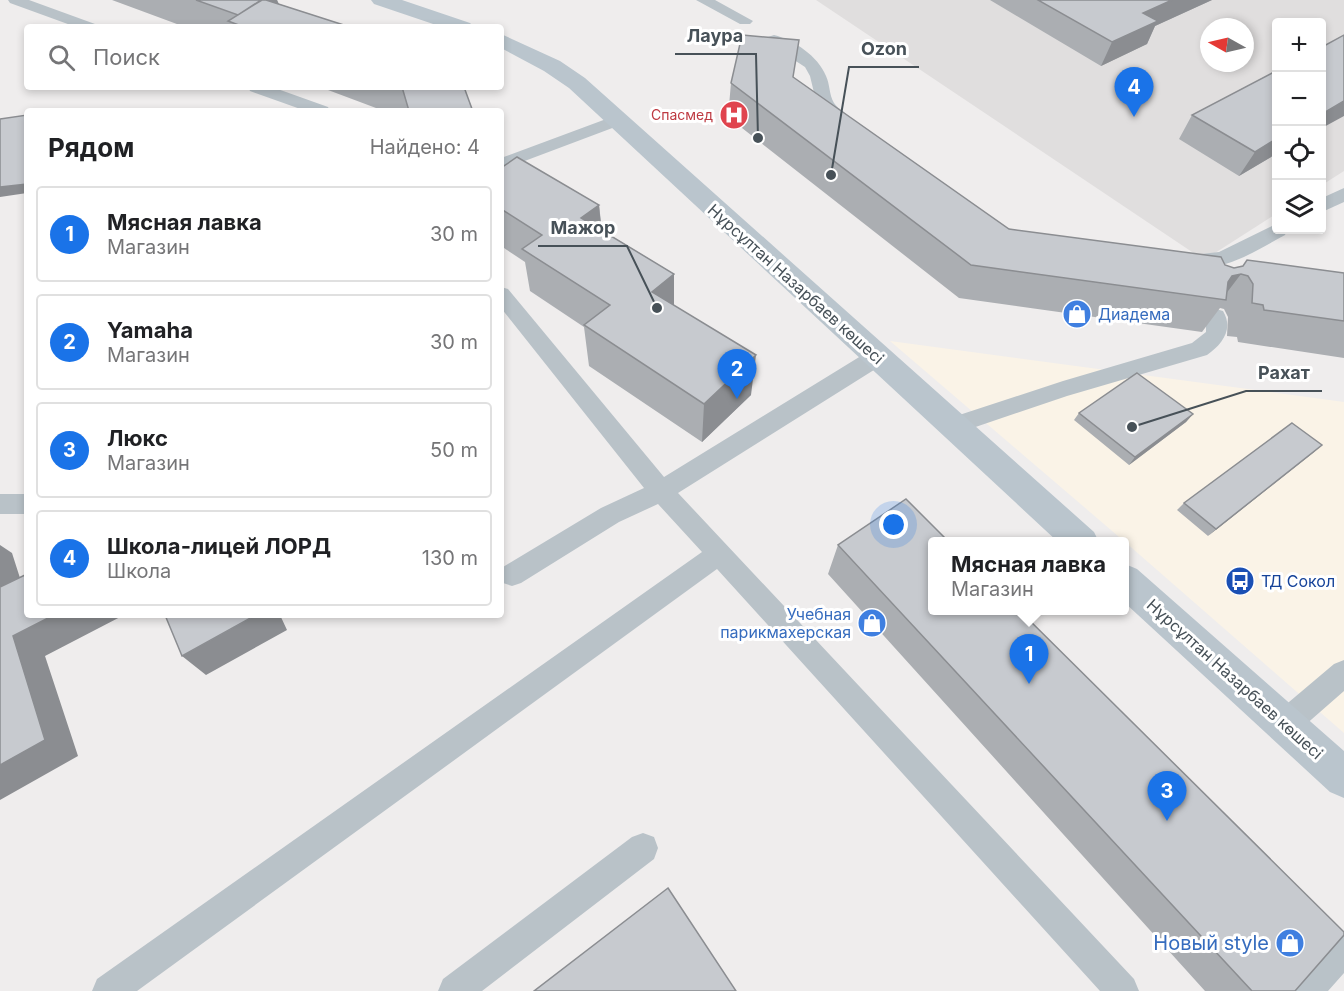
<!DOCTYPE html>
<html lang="ru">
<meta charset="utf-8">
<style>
body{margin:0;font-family:Inter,sans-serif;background:#f2f2f2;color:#202124}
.controls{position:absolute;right:18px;top:18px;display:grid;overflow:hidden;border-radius:6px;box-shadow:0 3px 9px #0003}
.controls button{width:54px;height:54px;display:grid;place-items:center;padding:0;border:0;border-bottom:2px solid #e0e0e0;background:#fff;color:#202124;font:30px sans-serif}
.compass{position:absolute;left:1200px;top:18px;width:54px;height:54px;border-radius:50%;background:#fff;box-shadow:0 3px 9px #0003;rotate:278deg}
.you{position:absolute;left:894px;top:525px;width:21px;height:21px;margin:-15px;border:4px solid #fff;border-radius:50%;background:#1a73e8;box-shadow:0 0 0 9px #1a73e833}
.badge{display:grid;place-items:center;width:39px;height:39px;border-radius:50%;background:#1a73e8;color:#fff;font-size:20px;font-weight:700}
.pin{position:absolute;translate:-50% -50px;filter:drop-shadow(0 2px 3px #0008)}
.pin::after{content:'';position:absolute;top:32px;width:21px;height:18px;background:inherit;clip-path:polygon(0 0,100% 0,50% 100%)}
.popup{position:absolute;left:928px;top:537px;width:201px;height:78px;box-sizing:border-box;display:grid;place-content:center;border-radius:6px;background:#fff;filter:drop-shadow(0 2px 4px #0005);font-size:20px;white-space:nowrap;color:#757577}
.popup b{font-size:22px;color:#202124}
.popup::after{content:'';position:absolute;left:50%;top:100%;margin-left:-12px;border:12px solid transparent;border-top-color:#fff}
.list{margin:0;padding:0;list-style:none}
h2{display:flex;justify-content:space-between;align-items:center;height:78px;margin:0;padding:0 24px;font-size:26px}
h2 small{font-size:20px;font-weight:400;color:#757577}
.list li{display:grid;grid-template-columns:39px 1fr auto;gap:18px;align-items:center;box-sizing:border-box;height:96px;margin:0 12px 12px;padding:0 12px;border:2px solid #e0e0e0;border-radius:6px}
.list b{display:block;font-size:22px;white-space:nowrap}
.list p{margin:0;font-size:20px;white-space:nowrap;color:#757577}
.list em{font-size:20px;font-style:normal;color:#757577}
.icon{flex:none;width:33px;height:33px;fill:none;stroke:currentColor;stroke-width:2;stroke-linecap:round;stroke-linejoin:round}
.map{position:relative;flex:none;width:1344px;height:991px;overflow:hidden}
.search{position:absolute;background:#fff;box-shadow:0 3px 9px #0003;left:24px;top:24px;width:480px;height:66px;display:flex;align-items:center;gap:15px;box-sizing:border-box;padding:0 21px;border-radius:6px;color:#757577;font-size:22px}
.panel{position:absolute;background:#fff;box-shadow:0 3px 9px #0003;left:24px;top:108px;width:480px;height:510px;border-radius:6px}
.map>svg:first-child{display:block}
.commercial{fill:#faf3e7}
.education{fill:#e0dede;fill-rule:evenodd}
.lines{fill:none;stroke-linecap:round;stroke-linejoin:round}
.service{fill:#b9c2c8;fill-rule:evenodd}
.secondary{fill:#bac5cd;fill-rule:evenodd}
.wall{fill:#abaeb2}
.shaded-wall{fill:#8b8d91}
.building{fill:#c7cacf;stroke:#8b8d91;stroke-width:1.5}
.labels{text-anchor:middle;stroke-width:6;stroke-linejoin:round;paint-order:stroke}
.far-health-label{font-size:14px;fill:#be3a42;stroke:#fff;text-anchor:end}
.street-label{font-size:16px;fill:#475158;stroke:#fff}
.shop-label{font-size:16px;fill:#366cbe;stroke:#fff;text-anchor:start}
.transit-label{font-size:16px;fill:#164399;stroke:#fff;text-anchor:start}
.near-shop-label{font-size:20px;fill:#366cbe;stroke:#fff;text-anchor:end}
.leader{fill:none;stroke:#475158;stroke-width:2}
.callout-dot{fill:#475158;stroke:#fff;stroke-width:2}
.callout-label{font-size:18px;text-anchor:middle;font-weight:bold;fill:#475158;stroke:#fff;stroke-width:6;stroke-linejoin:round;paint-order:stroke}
</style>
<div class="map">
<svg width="1344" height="991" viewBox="0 0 1344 991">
<rect width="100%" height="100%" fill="#efeded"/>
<!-- commercial -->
<path class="commercial" d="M890 341 1344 402V733L1125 542Z"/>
<!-- education -->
<path class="education" d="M816 0H1344V171L1322 185V22H1276V214L1204 260ZM1209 27H1245V63H1209Z"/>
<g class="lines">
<!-- service -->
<path class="service" d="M8 0H29L95 24 98 27H76L10 3Z
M696 0H715L753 21 750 24H740Z
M774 35C794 40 818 56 826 76 830 84 829 95 834 103 839 110 847 113 852 120L849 124H837L822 110 816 101 810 76 805 67 768 43 766 40 768 37Z
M248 87H272L328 107 330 111H306L250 91Z
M617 115 623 116 626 120 623 124 501 170V158Z
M1344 188V202L1322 212V198Z
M1276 224V230H1287L1285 235C1255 251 1219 276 1183 266L1180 261 1183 256 1219 252Z
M501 287 508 289 664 477 869 351 877 349 885 351 888 357 885 363 678 493 1134 979 1139 991H1100L717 569 137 991H92L97 979 702 552 658 504 619 522 521 583 512 586 503 583 501 579 503 567 601 508 644 488 501 308Z
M1216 309 1223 311C1234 329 1222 345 1207 355L1067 396 952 435 944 432 941 426 944 420 1063 381 1192 343 1206 332V316L1209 311Z
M0 494H27V514H0Z
M1344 660V691L1296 733 1286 737 1276 733 1272 723 1276 713 1334 664Z
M643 833 654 837 658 848 654 859 482 991H438L443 979 632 837Z
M1344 933V973L1328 991H1289C1298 971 1325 941 1344 933Z"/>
<!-- secondary -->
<path class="secondary" d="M371 0H402L470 23 474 27H442L374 4Z
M501 34 560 61 585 78 1094 532 1099 542H1058L569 88 544 71 501 48Z
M1125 564 1137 569 1344 751V798L1330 792 1125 603Z"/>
</g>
<!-- wall -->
<path class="wall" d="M112 0H277L279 4 350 27H185Z
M990 0H1212L1155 26 1147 44 1101 66Z
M1276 71V154L1239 176 1179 139 1192 115Z
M731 83 1009 229 1225 265 1234 268 1344 273V358L1238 342 1237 337 1227 336 1228 317 1224 309 1220 308 1202 332 959 298 728 117Z
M320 87H464L473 111H384Z
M501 168 599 205 602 230 674 274V305L751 395 702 442 589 366 584 327 530 291 525 262 501 246Z
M1079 413 1193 414 1186 422 1129 465 1074 420Z
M1314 452 1208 536 1177 510 1184 503Z
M838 545 1252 991H1205L828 574Z"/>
<!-- shaded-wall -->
<path class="shaded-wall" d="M261 0H277L288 27Z
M1172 0H1212L1155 26 1147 44 1101 66 1112 42 1143 13Z
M1344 101V116L1322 128V114Z
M1276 139V154L1239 176 1255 152Z
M27 184V193L0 197V187Z
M599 205 603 247 581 218Z
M674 274V315L652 292Z
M1241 274 1222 299 1216 298 1232 276Z
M756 355 751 395 702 442 704 404Z
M1193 414 1186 422 1129 465 1135 457Z
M1322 445 1314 452 1208 536 1216 529Z
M0 545 12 553 27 600 0 589Z
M54 615H124L45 656 78 756 0 800V765L13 636Z
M256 615H280L287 630 206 675 182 656Z"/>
<!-- building -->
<path class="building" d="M196 0H261L238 15Z
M262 0H266L350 27H244L228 21Z
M1038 0H1172L1143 13 1158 21 1112 42Z
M742 35 799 40 793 77 1009 229 1221 257 1225 265 1234 268 1243 266 1247 260 1344 273V321L1264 310 1263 305 1252 303 1253 284 1248 276 1241 274 1232 276 1228 282 1226 300 971 265 731 83Z
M1344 35V101L1322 114V47Z
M1276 71V139L1255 152 1192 115Z
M402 87H464L472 109 461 111H409Z
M27 115V184L0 187V119Z
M517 157 599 205 581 218 674 274 652 292 756 355 704 404 584 325 610 305 522 249 542 235 501 209V168Z
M1137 373 1193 414 1135 457 1079 413Z
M1292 423 1322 445 1216 529 1184 503Z
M906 499 949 542H933V610H1019L1344 932V935L1295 991H1252L838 545Z
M27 574V615H54L13 636 45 740 0 765V587Z
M165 615H256L182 656Z
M668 888 736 991H534Z"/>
<!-- icons -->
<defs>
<g id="hospital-disc" transform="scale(1.5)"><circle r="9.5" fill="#e0444e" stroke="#fff"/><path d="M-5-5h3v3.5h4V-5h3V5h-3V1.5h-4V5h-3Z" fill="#fff"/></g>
<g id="shop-disc" transform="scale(1.5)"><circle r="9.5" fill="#3f7fe0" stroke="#fff"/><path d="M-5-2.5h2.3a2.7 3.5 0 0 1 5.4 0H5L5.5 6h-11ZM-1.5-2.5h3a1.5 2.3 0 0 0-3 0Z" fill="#fff"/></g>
<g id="bus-disc" transform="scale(1.5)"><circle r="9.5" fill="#1a4fb4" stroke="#fff"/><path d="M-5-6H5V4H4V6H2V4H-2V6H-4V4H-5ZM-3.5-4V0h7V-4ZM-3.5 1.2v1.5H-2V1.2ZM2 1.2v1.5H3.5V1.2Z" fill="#fff"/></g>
</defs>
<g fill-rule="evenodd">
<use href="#hospital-disc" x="734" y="115"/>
<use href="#shop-disc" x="1077" y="314"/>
<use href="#bus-disc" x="1240" y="581"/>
<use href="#shop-disc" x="872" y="623"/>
<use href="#shop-disc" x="1290" y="943"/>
</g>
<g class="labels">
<!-- far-health labels -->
<g class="far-health-label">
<text x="713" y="120">Спасмед</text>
</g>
<!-- street labels -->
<g class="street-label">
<text transform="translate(796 284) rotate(42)" y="6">Нұрсұлтан Назарбаев көшесі</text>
<text transform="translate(1235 679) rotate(42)" y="6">Нұрсұлтан Назарбаев көшесі</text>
</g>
<!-- shop labels -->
<g class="shop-label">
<text x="1098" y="320">Диадема</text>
<text x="851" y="620" text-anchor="end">Учебная<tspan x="851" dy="18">парикмахерская</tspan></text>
</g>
<!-- transit labels -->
<g class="transit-label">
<text x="1261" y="587">ТД Сокол</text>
</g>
<!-- near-shop labels -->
<g class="near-shop-label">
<text x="1269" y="950">Новый style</text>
</g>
</g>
<!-- callouts -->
<path class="leader" d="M758 138L756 54H675M831 175L849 67H919M657 308L627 246H538M1132 427L1246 391H1322"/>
<g class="callout-dot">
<circle cx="758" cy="138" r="6"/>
<circle cx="831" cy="175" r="6"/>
<circle cx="657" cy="308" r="6"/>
<circle cx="1132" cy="427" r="6"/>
</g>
<g class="callout-label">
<text x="715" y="42">Лаура</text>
<text x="884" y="55">Ozon</text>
<text x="583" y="234">Мажор</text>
<text x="1284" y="379">Рахат</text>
</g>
</svg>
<div class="controls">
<button>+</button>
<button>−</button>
<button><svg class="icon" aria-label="locate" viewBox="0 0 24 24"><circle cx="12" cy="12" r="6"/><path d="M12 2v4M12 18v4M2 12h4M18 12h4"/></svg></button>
<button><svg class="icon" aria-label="layers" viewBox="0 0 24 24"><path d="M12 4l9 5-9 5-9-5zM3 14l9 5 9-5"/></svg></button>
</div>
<svg class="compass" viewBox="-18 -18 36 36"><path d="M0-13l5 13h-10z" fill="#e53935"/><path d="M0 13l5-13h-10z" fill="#757577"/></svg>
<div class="you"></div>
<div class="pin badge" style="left:1029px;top:684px">1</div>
<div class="popup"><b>Мясная лавка</b>Магазин</div>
<div class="pin badge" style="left:737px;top:399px">2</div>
<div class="pin badge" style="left:1167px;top:821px">3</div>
<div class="pin badge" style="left:1134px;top:117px">4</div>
<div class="search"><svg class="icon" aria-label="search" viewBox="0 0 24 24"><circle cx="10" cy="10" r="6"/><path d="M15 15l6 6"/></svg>Поиск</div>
<section class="panel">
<h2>Рядом<small>Найдено: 4</small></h2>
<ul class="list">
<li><span class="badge">1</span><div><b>Мясная лавка</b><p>Магазин</p></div><em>30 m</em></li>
<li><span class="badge">2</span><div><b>Yamaha</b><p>Магазин</p></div><em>30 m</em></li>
<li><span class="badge">3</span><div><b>Люкс</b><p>Магазин</p></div><em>50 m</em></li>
<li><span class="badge">4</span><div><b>Школа-лицей ЛОРД</b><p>Школа</p></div><em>130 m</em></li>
</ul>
</section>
</div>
